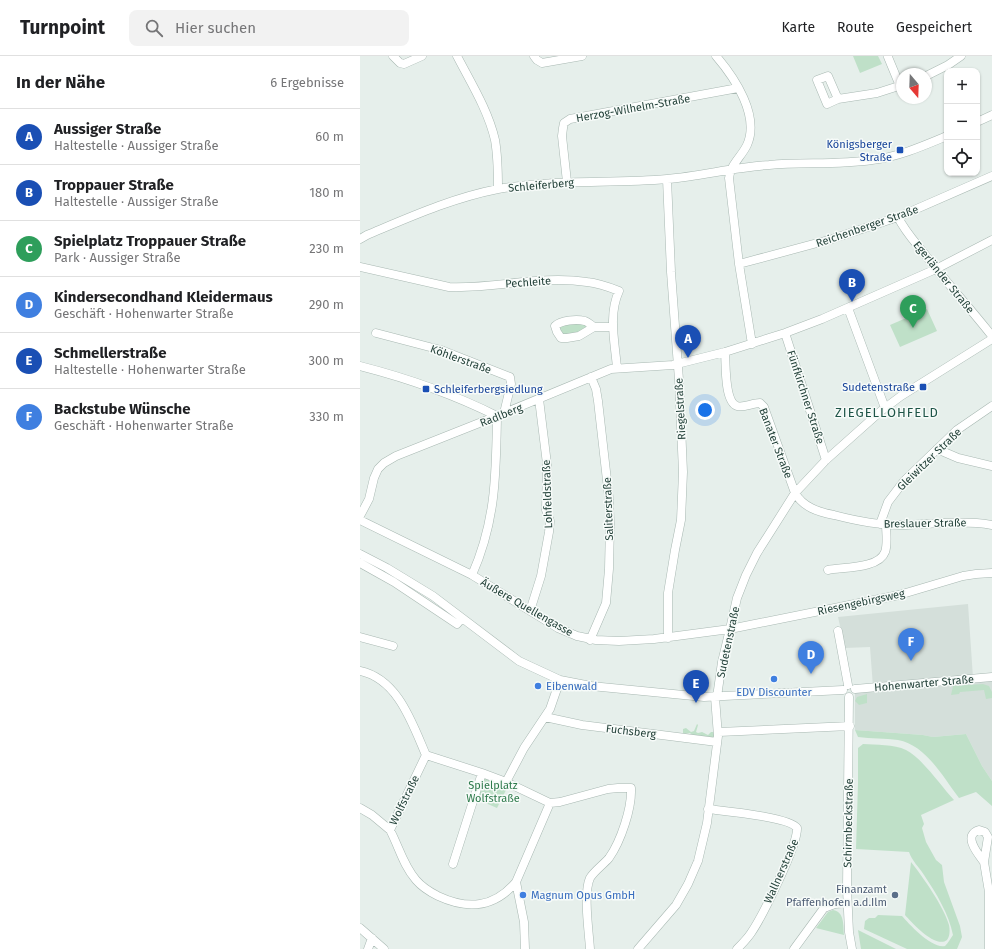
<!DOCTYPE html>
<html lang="de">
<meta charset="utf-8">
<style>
body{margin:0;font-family:"Fira Sans",sans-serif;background:#f2f2f2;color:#202124}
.controls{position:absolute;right:12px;top:12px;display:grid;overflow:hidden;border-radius:8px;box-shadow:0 1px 3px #0004}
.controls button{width:36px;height:36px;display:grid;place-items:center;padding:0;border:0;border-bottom:1px solid #e0e0e0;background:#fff;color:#202124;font:20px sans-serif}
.compass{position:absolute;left:536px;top:12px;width:36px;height:36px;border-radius:50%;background:#fff;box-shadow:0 1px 3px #0004;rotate:161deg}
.you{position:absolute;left:345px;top:354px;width:14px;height:14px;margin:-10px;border:3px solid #fff;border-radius:50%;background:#1a73e8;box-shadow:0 0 0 6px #1a73e833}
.badge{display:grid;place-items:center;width:26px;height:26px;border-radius:50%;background:#0b8043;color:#fff;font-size:13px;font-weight:700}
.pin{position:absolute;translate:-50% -33px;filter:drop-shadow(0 1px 2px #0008)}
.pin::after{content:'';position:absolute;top:21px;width:14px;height:12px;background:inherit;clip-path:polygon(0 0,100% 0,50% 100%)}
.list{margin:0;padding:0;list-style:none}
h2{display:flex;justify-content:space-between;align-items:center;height:52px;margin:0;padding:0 16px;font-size:17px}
h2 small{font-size:13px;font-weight:400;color:#757577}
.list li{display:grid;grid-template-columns:26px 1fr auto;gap:12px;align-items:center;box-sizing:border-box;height:56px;padding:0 16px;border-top:1px solid #e0e0e0}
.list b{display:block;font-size:15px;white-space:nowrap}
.list p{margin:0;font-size:13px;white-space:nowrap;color:#757577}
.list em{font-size:13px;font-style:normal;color:#757577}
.icon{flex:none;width:22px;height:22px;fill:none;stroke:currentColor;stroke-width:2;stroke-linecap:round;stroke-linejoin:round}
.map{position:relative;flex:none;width:632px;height:893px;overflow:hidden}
header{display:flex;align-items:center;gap:24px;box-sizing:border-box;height:56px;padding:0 20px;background:#fff;border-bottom:1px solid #e0e0e0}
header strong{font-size:19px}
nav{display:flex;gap:22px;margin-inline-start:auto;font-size:14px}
.search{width:280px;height:36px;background:#f2f2f2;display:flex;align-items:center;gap:10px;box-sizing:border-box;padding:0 14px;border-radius:8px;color:#757577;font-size:15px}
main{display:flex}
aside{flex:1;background:#fff}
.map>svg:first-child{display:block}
.built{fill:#d4dfda}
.green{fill:#bfe0c8}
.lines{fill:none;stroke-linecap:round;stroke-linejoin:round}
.minor-casing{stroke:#a8b8b2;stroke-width:9}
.minor{stroke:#fff;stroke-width:8}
.transit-dot{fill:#1a4fb4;stroke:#f7fbf9;stroke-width:1.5}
.shop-dot{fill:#3f7fe0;stroke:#f7fbf9;stroke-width:1.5}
.service-dot{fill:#5c6f8a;stroke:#f7fbf9;stroke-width:1.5}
.labels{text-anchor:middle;stroke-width:3;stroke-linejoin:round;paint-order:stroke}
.street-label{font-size:11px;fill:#24423a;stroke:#f7fbf9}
.transit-label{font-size:11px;fill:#164399;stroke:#f7fbf9;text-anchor:end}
.shop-label{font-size:11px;fill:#366cbe;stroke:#f7fbf9;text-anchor:start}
.park-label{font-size:11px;fill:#2d7a4b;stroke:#f7fbf9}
.service-label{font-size:11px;fill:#4e5e75;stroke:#f7fbf9;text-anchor:end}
.quarter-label{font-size:13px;letter-spacing:1px;fill:#1f5548;stroke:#f7fbf9}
</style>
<header>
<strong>Turnpoint</strong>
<div class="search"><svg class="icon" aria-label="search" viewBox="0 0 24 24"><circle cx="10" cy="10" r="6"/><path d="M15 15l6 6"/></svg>Hier suchen</div>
<nav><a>Karte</a><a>Route</a><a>Gespeichert</a></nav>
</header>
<main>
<aside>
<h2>In der Nähe<small>6 Ergebnisse</small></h2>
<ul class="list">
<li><span class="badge" style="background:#1a4fb4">A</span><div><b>Aussiger Straße</b><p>Haltestelle · Aussiger Straße</p></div><em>60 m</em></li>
<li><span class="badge" style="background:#1a4fb4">B</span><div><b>Troppauer Straße</b><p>Haltestelle · Aussiger Straße</p></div><em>180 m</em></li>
<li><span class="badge" style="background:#2e9e5b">C</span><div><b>Spielplatz Troppauer Straße</b><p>Park · Aussiger Straße</p></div><em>230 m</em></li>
<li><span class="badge" style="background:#3f7fe0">D</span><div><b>Kindersecondhand Kleidermaus</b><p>Geschäft · Hohenwarter Straße</p></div><em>290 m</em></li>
<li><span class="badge" style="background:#1a4fb4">E</span><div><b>Schmellerstraße</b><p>Haltestelle · Hohenwarter Straße</p></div><em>300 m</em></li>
<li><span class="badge" style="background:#3f7fe0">F</span><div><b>Backstube Wünsche</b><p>Geschäft · Hohenwarter Straße</p></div><em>330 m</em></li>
</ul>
</aside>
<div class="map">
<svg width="632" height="893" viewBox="0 0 632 893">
<rect width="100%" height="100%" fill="#e6efeb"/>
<!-- built -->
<path class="built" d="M608 548 613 622 632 621V725L622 710 606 678 573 681 563 679 495 674V633L513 631 510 591 485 592 478 561Z"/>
<!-- green -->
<path class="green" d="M493 0H518L522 8 500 17Z
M567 253 577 275 540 291 530 269Z
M222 265 234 271 201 282 196 268Z
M623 628 629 630 632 636V642L626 643 624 634 600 636 599 638 591 639 593 630Z
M507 638V647L499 649 495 645 497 641Z
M337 668 338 669 336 676 338 677 342 676 348 679 351 676H355L356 682 352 683 337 679 334 681 330 677 323 678V673L326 672 331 676 334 675Z
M495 674 563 679 573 681 606 678 622 710 632 725V750L616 736 599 742C583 721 566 689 538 684 525 682 511 683 498 681Z
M503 688C516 689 534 688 546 694 562 702 581 730 594 744L561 759 564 768 562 772 566 786 576 804 582 809 584 826 600 870 602 881 597 893H547L504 873 505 865 509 862H515L518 859 542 860C549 868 572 893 585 890 588 887 591 882 593 879 589 858 576 837 564 819 559 811 552 805 549 796L496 793 498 727V692Z
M129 721 148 730 137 752 121 745 122 741 115 738 124 723Z
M551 806C563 821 584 851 589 869 590 874 590 880 587 884 576 893 552 867 545 859Z
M473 854C485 856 483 870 484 879L456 872 468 856Z
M498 874 536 893H501Z"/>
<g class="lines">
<!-- minor casing -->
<g class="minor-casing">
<path id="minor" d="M33 0 40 7 44 8 62 0
M97 0C111 27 128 54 135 84 138 101 138 117 138 133
M174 0 177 4 182 7 222 0
M356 0C375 22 400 60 387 89 382 100 370 109 369 122L379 208 392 288
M528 1 540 30
M566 20 588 9 601 0
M478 43 468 20 457 24 467 48 478 43 517 37 542 29
M617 66 632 59
M307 123 311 216 319 324 323 416 321 464 315 494 308 537V582
M207 126 202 80 203 72 204 67 210 63 378 32
M538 161C544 174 554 185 563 196 585 225 610 252 632 280
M0 183 7 179C50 161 92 142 138 133 194 123 251 128 307 123 341 120 376 111 409 109 443 106 478 109 512 104 538 101 563 90 587 80
M379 208 472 183 538 161 632 120
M0 211 89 231C135 233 180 219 227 226 238 227 249 231 259 235 248 259 255 287 257 312
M488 252 525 352
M234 271C231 269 228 266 225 265 217 263 201 264 195 270L197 276 201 282H207L219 280 234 271H253
M16 277 81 294 150 321 151 328 144 357
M425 277 466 404
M365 296C366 307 364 346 377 350 384 352 392 347 400 347L404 351 435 437C443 451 458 456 474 459 497 465 522 470 546 469 575 468 603 464 632 469
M0 310C47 322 93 338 137 360
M577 393 598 402 632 410
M0 460 9 443 14 422 18 413 24 407 36 400 137 360 251 313 313 309 365 296 425 277 462 263 576 213 632 184
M0 464 112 519 198 572 217 580 236 584 259 585 294 583 370 573 539 539 603 520 616 518 632 517
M520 468 528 446 544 425 597 374 632 350
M0 498 27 512 73 540 159 605 200 624 231 630 344 641 483 634
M0 507 34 526 97 568 102 562
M468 514C482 511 519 513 525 496 528 488 526 477 526 468
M112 519C136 465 136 418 137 360
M170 555 181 520 189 476 190 465 186 454 187 408 179 343
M478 575 488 629
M0 581 33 590
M230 584 246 547 249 513 250 468 249 442 238 345 236 333 231 321
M0 615C38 623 52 667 66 699
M495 633 632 621
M357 641 362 606 370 573 377 542 386 519 397 497 435 437 466 404 521 355 541 340 632 283
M489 641 487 833 489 876 492 893
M185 661 222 669 357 686
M359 676 490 670
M146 726 190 747 156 826 164 866 165 893
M190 747 200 746 248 733 258 732H271C272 752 261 785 249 802 243 809 234 815 230 822 223 837 229 876 230 893
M0 752 12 759 30 774
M348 753C364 755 430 761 437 772 438 789 402 861 391 877 387 883 382 888 377 893
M624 806C618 798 602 779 619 774L625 776 628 781 624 806 629 836V893
M93 808 122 717
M156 826C134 852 108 854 78 840 70 836 62 831 56 824 43 809 39 791 30 774L66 699 122 717 146 726 164 692 190 653 200 624
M0 872 24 893
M8 893 12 882
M278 893 316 849 328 828 338 805 347 767 358 680 355 641
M434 893 464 852 475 848 487 847"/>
</g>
<!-- minor -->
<use href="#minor" class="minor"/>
</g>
<!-- markers -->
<g class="transit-dot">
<rect x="536" y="90" width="8" height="8" rx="2"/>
<rect x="559" y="327" width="8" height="8" rx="2"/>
<rect x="62" y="329" width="8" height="8" rx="2"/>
</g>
<g class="shop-dot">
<circle cx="414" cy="623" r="4"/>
<circle cx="178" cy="630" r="4"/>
<circle cx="163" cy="839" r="4"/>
</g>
<circle class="service-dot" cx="535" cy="839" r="4"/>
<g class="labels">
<!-- street labels -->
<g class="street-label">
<text transform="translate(273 52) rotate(-10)" y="4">Herzog-Wilhelm-Straße</text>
<text transform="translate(181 129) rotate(-5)" y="4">Schleiferberg</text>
<text transform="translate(507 170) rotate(-19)" y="4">Reichenberger Straße</text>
<text transform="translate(584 221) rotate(51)" y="4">Egerländer Straße</text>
<text transform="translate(168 226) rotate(-4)" y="4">Pechleite</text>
<text transform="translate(101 303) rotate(20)" y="4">Köhlerstraße</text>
<text transform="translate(446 341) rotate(72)" y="4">Fünfkirchner Straße</text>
<text transform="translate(320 353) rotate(-93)" y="4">Riegelstraße</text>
<text transform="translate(141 359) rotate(-22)" y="4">Radlberg</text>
<text transform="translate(416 387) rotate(69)" y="4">Banater Straße</text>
<text transform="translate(569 403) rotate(-44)" y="4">Gleiwitzer Straße</text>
<text transform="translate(187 438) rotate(-92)" y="4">Lohfeldstraße</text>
<text transform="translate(248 453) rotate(-92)" y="4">Saliterstraße</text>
<text transform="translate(565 467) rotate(-1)" y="4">Breslauer Straße</text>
<text transform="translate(501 546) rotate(-12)" y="4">Riesengebirgsweg</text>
<text transform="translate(167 551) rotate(30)" y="4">Äußere Quellengasse</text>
<text transform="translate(368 586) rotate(-78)" y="4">Sudetenstraße</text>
<text transform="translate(564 627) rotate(-5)" y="4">Hohenwarter Straße</text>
<text transform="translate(271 675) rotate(7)" y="4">Fuchsberg</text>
<text transform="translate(44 744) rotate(-64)" y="4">Wolfstraße</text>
<text transform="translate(488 767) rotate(-89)" y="4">Schirmbeckstraße</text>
<text transform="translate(421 815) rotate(-66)" y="4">Wallnerstraße</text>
</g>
<!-- transit labels -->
<g class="transit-label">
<text x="532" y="92">Königsberger<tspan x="532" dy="13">Straße</tspan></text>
<text x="555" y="335">Sudetenstraße</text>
<text x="74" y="337" text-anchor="start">Schleiferbergsiedlung</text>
</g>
<!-- shop labels -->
<g class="shop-label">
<text x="186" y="634">Eibenwald</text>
<text x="414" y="640" text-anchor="middle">EDV Discounter</text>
<text x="171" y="843">Magnum Opus GmbH</text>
</g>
<!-- park labels -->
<g class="park-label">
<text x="133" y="733">Spielplatz<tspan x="133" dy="13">Wolfstraße</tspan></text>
</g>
<!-- service labels -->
<g class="service-label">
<text x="527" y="837">Finanzamt<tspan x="527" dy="13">Pfaffenhofen a.d.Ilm</tspan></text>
</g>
<!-- quarter labels -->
<g class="quarter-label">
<text x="527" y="361">ZIEGELLOHFELD</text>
</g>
</g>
</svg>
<div class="controls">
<button>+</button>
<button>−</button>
<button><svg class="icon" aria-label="locate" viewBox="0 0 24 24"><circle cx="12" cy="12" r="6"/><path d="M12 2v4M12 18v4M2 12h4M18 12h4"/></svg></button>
</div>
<svg class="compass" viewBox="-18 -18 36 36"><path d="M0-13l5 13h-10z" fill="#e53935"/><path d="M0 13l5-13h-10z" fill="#757577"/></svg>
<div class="you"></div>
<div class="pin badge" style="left:328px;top:302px;background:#1a4fb4">A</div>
<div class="pin badge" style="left:492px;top:246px;background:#1a4fb4">B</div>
<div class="pin badge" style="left:553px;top:272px;background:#2e9e5b">C</div>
<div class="pin badge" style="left:451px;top:618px;background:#3f7fe0">D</div>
<div class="pin badge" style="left:336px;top:647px;background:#1a4fb4">E</div>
<div class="pin badge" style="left:551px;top:605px;background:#3f7fe0">F</div>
</div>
</main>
